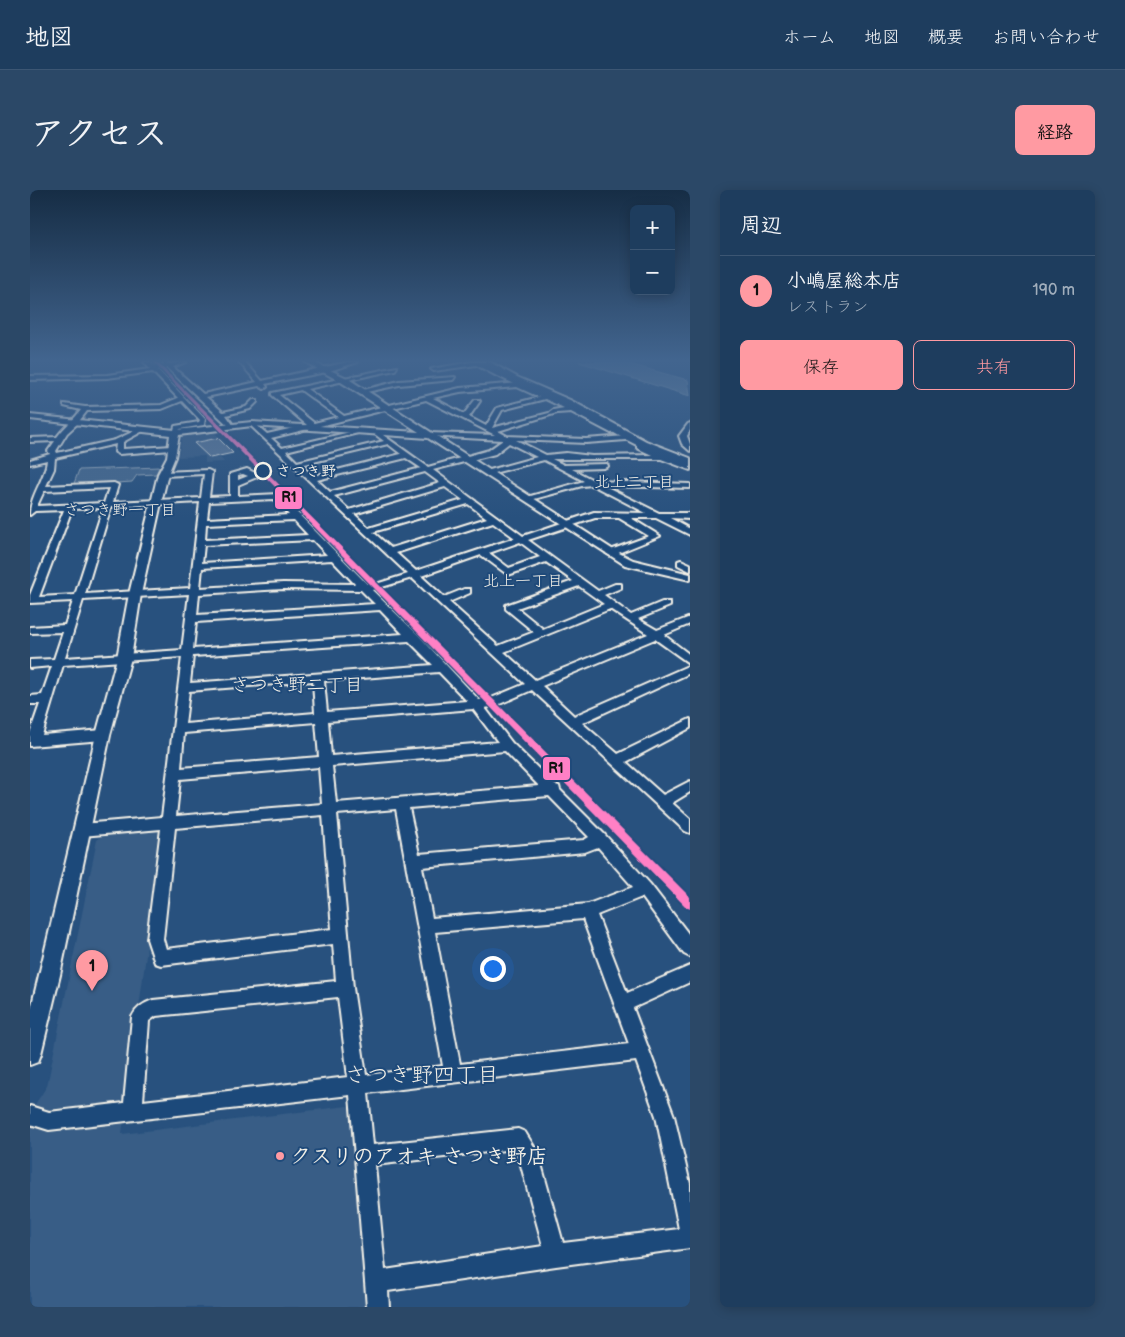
<!DOCTYPE html>
<html lang="ja">
<meta charset="utf-8">
<style>
body{margin:0;font-family:"Balsamiq Sans","Klee One",sans-serif;background:#2b4867;color:#f1f3f6}
.controls{position:absolute;right:15px;top:15px;display:grid;overflow:hidden;border-radius:8px;box-shadow:0 2px 12px #0003}
.controls button{width:45px;height:45px;display:grid;place-items:center;padding:0;border:0;border-bottom:1px solid #3c5673;background:#1e3d5e;color:#f1f3f6;font:25px sans-serif}
.you{position:absolute;left:462px;top:778px;width:18px;height:18px;margin:-12px;border:4px solid #fff;border-radius:50%;background:#1a73e8;box-shadow:0 0 0 8px #1a73e833}
.badge{display:grid;place-items:center;width:32px;height:32px;border-radius:50%;background:#ff9aa2;color:#111;font-size:16px;font-weight:700}
.pin{position:absolute;translate:-50% -41px;filter:drop-shadow(0 1px 2px #0008)}
.pin::after{content:'';position:absolute;top:26px;width:18px;height:15px;background:inherit;clip-path:polygon(0 0,100% 0,50% 100%)}
.list{margin:0;padding:0;list-style:none}
h2{display:flex;justify-content:space-between;align-items:center;height:65px;margin:0;padding:0 20px;font-size:21px}
h2 small{font-size:16px;font-weight:400;color:#a1aebc}
.list li{display:grid;grid-template-columns:32px 1fr auto;gap:15px;align-items:center;box-sizing:border-box;height:70px;padding:0 20px;border-top:1px solid #3c5673}
.list b{display:block;font-size:19px;white-space:nowrap}
.list p{margin:0;font-size:16px;white-space:nowrap;color:#a1aebc}
.list em{font-size:16px;font-style:normal;color:#a1aebc}
.actions{display:flex;gap:10px;padding:15px 20px}
.actions a{flex:1;padding:11px 0;border:1px solid #ff9aa2;border-radius:8px;text-align:center;font-size:18px;color:#ff9aa2}
.actions .main{background:#ff9aa2;color:#111}
.map{position:relative;flex:none;width:660px;height:1117px;overflow:hidden;border-radius:8px}
header{display:flex;align-items:center;gap:30px;box-sizing:border-box;height:70px;padding:0 25px;background:#1e3d5e;border-bottom:1px solid #3c5673}
header strong{font-size:24px}
nav{display:flex;gap:28px;margin-inline-start:auto;font-size:18px}
.intro{display:flex;align-items:center;justify-content:space-between;box-sizing:border-box;height:120px;padding:0 30px}
h1{margin:0;font-size:35px}
.button{padding:12px 22px;border-radius:8px;background:#ff9aa2;color:#111;font-size:18px;font-weight:700}
main{display:flex;gap:30px;padding:0 30px}
aside{flex:1;background:#1e3d5e;border-radius:8px;box-shadow:0 2px 12px #0003}
.map>svg:first-child{display:block}
.built{fill:#375d86}
.green{fill:#45688e;stroke:#9cacbb}
.water{fill:#6e88a2;stroke:#a4b2be}
.building{fill:#5b7899;stroke:#f4f1e8}
.lines{fill:none;stroke-linecap:round;stroke-linejoin:round}
.minor-casing{stroke:#f4f1e8;stroke-width:4}
.tertiary-casing{stroke:#f4f1e8;stroke-width:4}
.primary-casing{stroke:#f4f1e8;stroke-width:4}
.minor{fill:#1f4a7a;fill-rule:evenodd}
.tertiary{fill:#1f4a7a;fill-rule:evenodd}
.primary{fill:#1f4a7a;fill-rule:evenodd}
.rail-1-casing{stroke:#1f4a7a;stroke-width:3}
.rail-1{fill:#ff80c5;fill-rule:evenodd}
.stop-dot{fill:#1f4a7a;stroke:#f4f1e8;stroke-width:2.5}
.poi-dot{fill:#ff9aa2;stroke:#1f4a7a;stroke-width:2}
.labels{text-anchor:middle;stroke-width:4;stroke-linejoin:round;paint-order:stroke}
.far-stop-label{font-size:15px;font-weight:bold;fill:#f4f1e8;stroke:#1f4a7a;text-anchor:start}
.far-neighbourhood-label{font-size:16px;fill:#f4f1e8;stroke:#1f4a7a}
.neighbourhood-label{font-size:19px;fill:#f4f1e8;stroke:#1f4a7a}
.near-poi-label{font-size:21px;font-weight:bold;fill:#f4f1e8;stroke:#1f4a7a;text-anchor:start}
.near-neighbourhood-label{font-size:22px;fill:#f4f1e8;stroke:#1f4a7a}
.line-badge{stroke:#1f4a7a;stroke-width:2}
.pale-badge-label{font-size:14px;text-anchor:middle;font-weight:bold;fill:#111}
</style>
<header>
<strong>地図</strong>
<nav><a>ホーム</a><a>地図</a><a>概要</a><a>お問い合わせ</a></nav>
</header>
<div class="intro"><h1>アクセス</h1><a class="button">経路</a></div>
<main>
<div class="map">
<svg width="660" height="1117" viewBox="0 0 660 1117">
<rect width="100%" height="100%" fill="#28517e"/>
<filter id="ink" filterUnits="userSpaceOnUse"><feTurbulence type="fractalNoise" baseFrequency=".02" numOctaves="2"/><feDisplacementMap in="SourceGraphic" scale="10" xChannelSelector="R" yChannelSelector="G"/><feConvolveMatrix kernelMatrix="1 2 1 2 8 2 1 2 1" color-interpolation-filters="sRGB"/></filter>
<g filter="url(#ink)">
<!-- built -->
<path class="built" d="M184 242 204 263 189 266 194 272 175 273V266L148 267 152 247Z
M128 640 131 643 126 691 92 944 317 916 322 919 338 1117H0V922L17 896 67 650 74 645Z"/>
<!-- green -->
<path class="green" d="M129 277 126 284 107 285 102 292 43 296 49 280Z"/>
<!-- water -->
<path class="water" d="M549 172H592L658 190 660 206Z"/>
<!-- building -->
<path class="building" d="M188 248 203 263 180 268 164 253Z"/>
<g class="lines">
<!-- minor casing -->
<g class="minor-casing">
<path id="minor" d="M114 172H120L126 177 134 175 133 174 136 172 139 174 156 172 143 177 173 204 227 192 209 172H215L232 191 318 172H328L296 182 235 194 237 197 234 199 229 196 176 207 193 222 216 217 223 210H227V212L220 219 196 225 204 236 201 238 137 178 128 180 175 229 174 235 150 239 147 244H143L145 236 169 232 170 230 152 211 132 219 57 221 47 234 37 243 26 261 27 263 85 250 111 238 113 239V241L93 252V259L142 256 146 258 142 260 89 264 85 262 86 254 25 268 24 279 16 296 84 293 88 295 83 312 171 308 174 284 133 286 129 284 133 282 178 280 182 282 179 307 200 306V284L217 279 225 283 227 287 208 295V306L249 304 337 394H346L378 384 220 235V233H224L237 244 277 235 242 205V203L367 177 365 180 277 199 314 226 430 198 488 193 523 208 587 242 581 243 541 222 527 223 468 241 477 246 556 249 596 246 600 248 596 250 556 253 486 250 516 265 536 263 562 266 622 265 607 258V254H610L660 275V280L631 269H522L534 275 577 274 578 276 574 278 542 279 565 291 660 294V298L575 296 629 323H660V329L640 328 660 339V345L626 328H601L630 346 581 366 576 363 578 361 619 346 589 328H565L498 350 568 401 585 394H591V398L574 405 601 425 632 412H640V416L608 429 627 440 660 427V434L634 445 660 465V474L625 449 512 496 544 526 660 475V483L552 533 588 564 660 529V538L596 572 633 605 660 591V602L642 613 660 629V643L655 641 502 500 465 516 455 518 482 553 525 595 529 596 530 600 575 645 620 694 660 746V767L654 764 612 707 567 725 597 803 660 776V792L603 818 644 926 660 994V1058L526 1076 358 1101 359 1117H337L320 905 19 940 0 934V916L19 922 94 913 102 827C106 818 114 813 123 810L306 791 303 754 131 775 125 773 117 749 131 639 52 646 47 644 45 640 47 636 52 634 132 627 152 467 33 475 12 545 73 540 77 542 79 545 77 548 73 550 0 556V543L10 514H0V506L12 505 22 476 0 478V470L24 469 33 442 0 443V437L35 435 43 411 0 413V405L34 320 5 321 0 325C0 305 15 290 17 270L0 274V270L20 264 18 261 25 251 0 252V248L27 247C34 237 44 230 51 220L34 216V214L55 217 131 215 148 208 123 182 77 188 0 190V186L77 185 120 179ZM487 197 509 207 467 218 456 236 439 227 450 211 449 210H445L434 224 403 208 430 202ZM271 200 272 201 308 227 284 233 249 205ZM515 209 534 218 523 220 519 223 462 238 472 220ZM396 210 465 245 399 243 397 244V246L473 250 459 260 398 277 346 240 342 242 354 251 267 272 256 261 336 241 333 239 252 258 241 248ZM479 253 507 267 456 281V285L514 270 554 291 497 307V311L552 296 562 295 616 323 564 322 493 346 403 280 465 264ZM358 254 371 264 283 286 271 275ZM376 268 391 278 300 302 287 290ZM395 282 410 293 319 320 304 306ZM213 284 218 286 208 290V285ZM415 297 433 310 339 338 324 324ZM79 298 74 313 7 316 14 301ZM244 309 259 325 177 329 179 312ZM170 312 160 398 55 404 81 317ZM438 314 457 328 361 358 343 342ZM73 318 45 405 9 407 42 319ZM264 330 278 345 175 350 176 334ZM463 332 485 348 386 381 366 363ZM283 350 297 365 172 373 174 355ZM490 352 510 367 479 378 459 363ZM451 365 478 385 516 372 543 391 476 415V419L504 442 468 456 419 412 440 403V399H434L414 407 391 386ZM302 370 325 394 253 393 170 398 172 378ZM382 388 495 494 459 509 449 510 388 445 342 400ZM549 396 574 414 513 439 487 418ZM253 399 331 400 345 414 167 425 169 404ZM159 404 152 460 35 468 53 410ZM580 419 618 444 505 490 474 462ZM350 420 373 444 163 459 166 432ZM379 451 403 475 160 493 163 466ZM409 482 437 511 297 522 294 491ZM283 491 285 523 155 534 159 501ZM443 519 468 552 301 566 298 531ZM286 532 289 567 151 578 154 543ZM475 561 509 596 306 613 302 576ZM289 577 292 614 146 626 150 589ZM519 606 559 647 554 650 389 664 379 618ZM366 619 413 876 336 885 323 798 307 624ZM293 625 302 739 136 759 133 749 145 638ZM568 657 603 697 558 714 402 728 392 677 555 662ZM553 729 599 854 430 874 405 742ZM308 807 318 887 113 911 119 831 126 826ZM606 871 626 926 649 1039 533 1053 508 963 495 942 488 939 343 955 338 903ZM484 959 489 968 513 1056 355 1080 345 975Z
M441 172H449L472 185 467 186 446 175 404 181 401 179Z
M425 187 423 190 369 195 332 203 329 201 369 191Z
M660 233V240L657 246 660 254V261L652 254 649 246 658 234Z
M651 370 660 374V381L648 375V371Z"/>
</g>
<!-- tertiary casing -->
<g class="tertiary-casing">
<path id="tertiary" d="M275 172H283L317 188 585 361 603 370 660 384V390L595 375 398 248 222 236 149 245 145 267 138 284 131 313 111 404 101 468 80 545 30 785 11 864 8 872 0 875V823L66 545 87 468 99 404 121 313 128 284 137 267 140 245 0 229V225L145 240 222 232 389 242 311 192Z"/>
</g>
<!-- primary casing -->
<g class="primary-casing">
<path id="primary" d="M448 172H460L487 187 540 210 616 251 660 268V276C614 264 575 236 533 215 510 203 466 190 448 172Z"/>
</g>
<!-- minor -->
<use href="#minor" class="minor"/>
<!-- tertiary -->
<use href="#tertiary" class="tertiary"/>
<!-- primary -->
<use href="#primary" class="primary"/>
<!-- rail-1 casing -->
<g class="rail-1-casing">
<path id="rail-1" d="M123 172H127L660 707V719L656 717Z"/>
</g>
<!-- rail-1 -->
<use href="#rail-1" class="rail-1"/>
</g>
</g>
<!-- sky -->
<linearGradient id="sky" x2="0" y2="1"><stop stop-color="#162d45"/><stop offset="0.52" stop-color="#42658f"/><stop offset="1" stop-color="#42658f" stop-opacity="0"/></linearGradient>
<rect width="660" height="328" fill="url(#sky)"/>
<!-- markers -->
<circle class="stop-dot" cx="233" cy="281" r="8"/>
<circle class="poi-dot" cx="250" cy="966" r="5"/>
<g class="labels">
<!-- far-stop labels -->
<g class="far-stop-label">
<text x="246" y="286">さつき野</text>
</g>
<!-- far-neighbourhood labels -->
<g class="far-neighbourhood-label">
<text x="604" y="297">北上二丁目</text>
<text x="90" y="325">さつき野一丁目</text>
<text x="493" y="396">北上一丁目</text>
</g>
<!-- neighbourhood labels -->
<g class="neighbourhood-label">
<text x="267" y="501">さつき野二丁目</text>
</g>
<!-- near-poi labels -->
<g class="near-poi-label">
<text x="260" y="973">クスリのアオキ さつき野店</text>
</g>
<!-- near-neighbourhood labels -->
<g class="near-neighbourhood-label">
<text x="392" y="892">さつき野四丁目</text>
</g>
</g>
<g class="line-badge">
<rect x="244" y="296" width="29" height="24" rx="5" fill="#ff80c5"/>
<rect x="512" y="566" width="29" height="25" rx="5" fill="#ff80c5"/>
</g>
<g class="pale-badge-label">
<text x="259" y="312">R1</text>
<text x="526" y="583">R1</text>
</g>
</svg>
<div class="controls">
<button>+</button>
<button>−</button>
</div>
<div class="you"></div>
<div class="pin badge" style="left:62px;top:801px">1</div>
</div>
<aside>
<h2>周辺<small></small></h2>
<ul class="list">
<li><span class="badge">1</span><div><b>小嶋屋総本店</b><p>レストラン</p></div><em>190 m</em></li>
</ul>
<div class="actions"><a class="main">保存</a><a>共有</a></div>
</aside>
</main>
